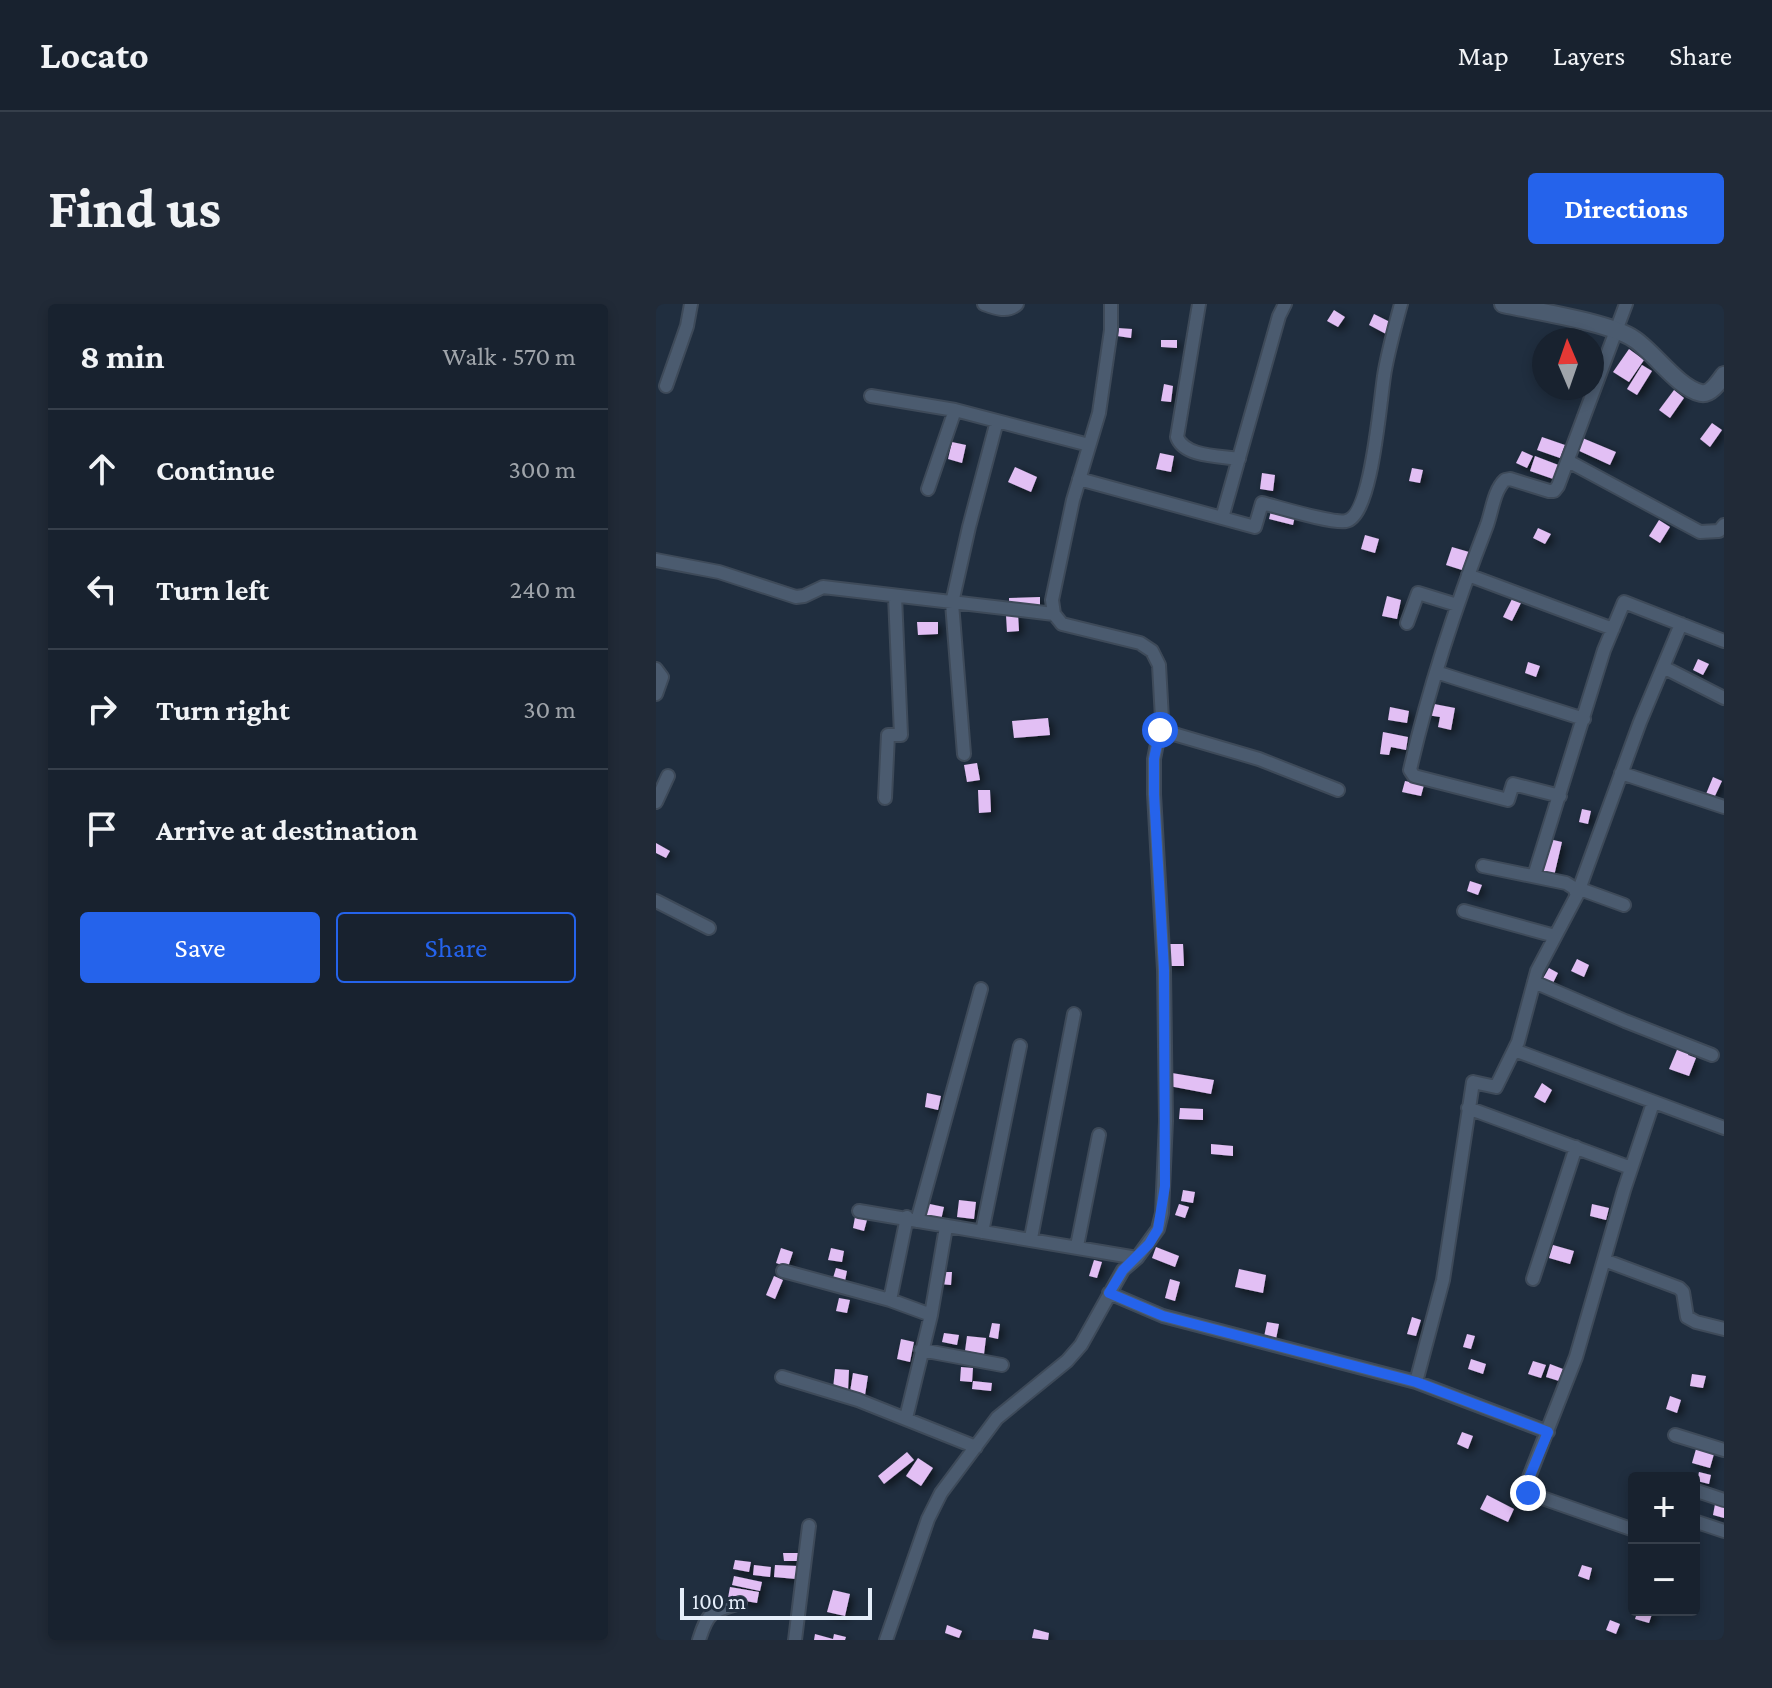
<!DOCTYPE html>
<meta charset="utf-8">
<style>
body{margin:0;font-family:"Crimson Pro",serif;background:#212a37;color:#f1f3f6}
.controls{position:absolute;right:24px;bottom:24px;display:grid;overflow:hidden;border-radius:8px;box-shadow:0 4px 12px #0003}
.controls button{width:72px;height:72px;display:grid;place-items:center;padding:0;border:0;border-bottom:2px solid #363f4b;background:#18222f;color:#f1f3f6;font:40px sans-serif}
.compass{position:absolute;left:876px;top:24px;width:72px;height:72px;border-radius:50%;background:#18222f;box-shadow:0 4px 12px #0003;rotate:358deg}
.scale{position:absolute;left:24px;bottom:20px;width:192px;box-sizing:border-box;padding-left:8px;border:4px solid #e5eefa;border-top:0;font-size:22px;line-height:28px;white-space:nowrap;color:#e5eefa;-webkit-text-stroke:6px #202e3f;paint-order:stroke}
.stop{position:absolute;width:24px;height:24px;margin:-18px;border:6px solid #2563eb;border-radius:50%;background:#fff}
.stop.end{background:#2563eb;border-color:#fff;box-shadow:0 2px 8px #0008}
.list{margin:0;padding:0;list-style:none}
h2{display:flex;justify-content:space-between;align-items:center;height:104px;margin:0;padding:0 32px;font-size:34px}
h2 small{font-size:26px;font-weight:400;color:#9fa4aa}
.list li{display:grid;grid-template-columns:52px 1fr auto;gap:24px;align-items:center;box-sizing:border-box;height:120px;padding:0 32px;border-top:2px solid #363f4b}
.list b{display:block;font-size:30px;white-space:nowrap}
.list em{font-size:26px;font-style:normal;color:#9fa4aa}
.actions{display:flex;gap:16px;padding:24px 32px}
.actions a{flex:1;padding:18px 0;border:2px solid #2563eb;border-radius:8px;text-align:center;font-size:28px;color:#2563eb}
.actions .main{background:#2563eb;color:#fff}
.icon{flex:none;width:44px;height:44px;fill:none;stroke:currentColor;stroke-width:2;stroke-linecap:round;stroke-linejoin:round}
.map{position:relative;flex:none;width:1068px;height:1336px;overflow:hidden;border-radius:8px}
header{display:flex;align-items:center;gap:48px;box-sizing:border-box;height:112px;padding:0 40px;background:#18222f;border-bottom:2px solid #363f4b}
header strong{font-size:38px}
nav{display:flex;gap:44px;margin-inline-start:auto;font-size:28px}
.intro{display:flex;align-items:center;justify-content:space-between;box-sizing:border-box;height:192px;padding:0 48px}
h1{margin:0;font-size:56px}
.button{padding:20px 36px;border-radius:8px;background:#2563eb;color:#fff;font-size:28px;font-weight:700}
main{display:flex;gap:48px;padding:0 48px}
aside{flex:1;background:#18222f;border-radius:8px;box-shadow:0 4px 12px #0003}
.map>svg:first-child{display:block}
.building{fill:#e2bff4;filter:url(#shadow)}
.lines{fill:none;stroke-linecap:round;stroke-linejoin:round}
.minor-casing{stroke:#3e4a59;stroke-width:16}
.tertiary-casing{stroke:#3e4a59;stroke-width:20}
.minor{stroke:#4b5b6f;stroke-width:12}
.tertiary{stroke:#4b5b6f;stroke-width:16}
.route{stroke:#2563eb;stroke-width:10}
</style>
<header>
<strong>Locato</strong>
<nav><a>Map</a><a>Layers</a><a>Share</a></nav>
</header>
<div class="intro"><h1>Find us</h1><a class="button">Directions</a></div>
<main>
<aside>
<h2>8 min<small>Walk · 570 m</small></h2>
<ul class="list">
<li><svg class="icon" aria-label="ahead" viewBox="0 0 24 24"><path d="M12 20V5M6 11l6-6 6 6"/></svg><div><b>Continue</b></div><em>300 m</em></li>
<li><svg class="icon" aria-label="left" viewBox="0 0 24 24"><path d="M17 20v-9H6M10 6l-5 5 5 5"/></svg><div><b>Turn left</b></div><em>240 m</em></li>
<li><svg class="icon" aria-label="right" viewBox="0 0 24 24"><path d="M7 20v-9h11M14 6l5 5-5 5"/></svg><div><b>Turn right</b></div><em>30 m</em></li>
<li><svg class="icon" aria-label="arrive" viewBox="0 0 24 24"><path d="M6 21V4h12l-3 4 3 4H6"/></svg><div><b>Arrive at destination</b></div></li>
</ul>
<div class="actions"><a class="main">Save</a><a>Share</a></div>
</aside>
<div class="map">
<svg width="1068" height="1336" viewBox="0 0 1068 1336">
<defs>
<filter id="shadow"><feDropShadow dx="3.5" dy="3.5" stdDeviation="4" flood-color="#0009"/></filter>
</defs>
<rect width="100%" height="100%" fill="#202e3f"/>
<!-- building -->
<path class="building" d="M678 6 689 13 682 23 671 17Z
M718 10 736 19 730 30 713 21Z
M462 24 476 25 475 34 461 32Z
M505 36H521V44L505 43Z
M973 45 988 56 973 78 957 68Z
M986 61 996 67 981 91 971 85Z
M508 80 517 82 515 98 505 97Z
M1018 86 1028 94 1014 114 1003 106Z
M1056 119 1066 126 1054 143 1044 135Z
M886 133 909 141 904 154 881 146Z
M924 133 960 148 954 161 919 145Z
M296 138 310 141 306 159 292 155Z
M866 147 877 152 871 164 860 159Z
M504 149 518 152 515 168 500 165Z
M879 152 905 162 900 176 874 167Z
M359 163 381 173 375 188 352 178Z
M756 164 767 166 764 179 753 177Z
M606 169 619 171 617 187 604 185Z
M615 207 639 212 637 221 613 215Z
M1003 216 1014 223 1004 239 993 232Z
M882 224 895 230 889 240 877 234Z
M709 231 723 235 719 249 705 245Z
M796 243 813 248 806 266 790 261Z
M731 292 745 296 741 315 726 312Z
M384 293V302L353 304V294Z
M856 295 865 299 856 317 847 313Z
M362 310 363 327 351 328 350 311Z
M261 318H282V330L262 331Z
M1042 355 1053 360 1047 371 1037 366Z
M872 358 884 362 880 373 869 369Z
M773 399 799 404 795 426 782 423 784 413 771 411Z
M734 403 753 407 751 419 732 416Z
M392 414 394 431 358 434 356 417Z
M727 428 752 433 750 446 735 443 733 451 724 450Z
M321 459 324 476 311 478 308 461Z
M1057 473 1066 477 1058 494 1050 490Z
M749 477 768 481 765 492 746 488Z
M322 486H334L335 508 323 509Z
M926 505 935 507 932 520 923 518Z
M893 535 906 538 898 572 884 568Z
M0 539 14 547 10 554 0 549Z
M814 577 826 581 822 591 811 587Z
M510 640H527L528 662H511Z
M921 655 933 661 928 673 915 667Z
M893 664 902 669 895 683 885 678Z
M1023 741 1034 745 1032 751 1040 754 1033 772 1013 765Z
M516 769 558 776 555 790 513 782Z
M886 779 896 786 889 799 878 793Z
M271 789 285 792 282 806 269 803Z
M524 804 547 805V816L523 815Z
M555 840 577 842V852L555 850Z
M527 886 539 888 537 899 525 897Z
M303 896 320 898 318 915 301 913Z
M269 899 288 903 285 916 266 912Z
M523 900 533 903 529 914 519 911Z
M936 900 953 904 950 916 934 912Z
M199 913 211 916 208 927 197 924Z
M897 941 918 947 914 960 893 954Z
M500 943 523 952 519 963 496 954Z
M125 944 137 948 132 963 120 959Z
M175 944 188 947 186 958 172 956Z
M438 956 446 958 441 974 433 972Z
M180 964 191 967 189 977 177 974Z
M583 965 610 971 607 989 579 983Z
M285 968H296L295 981 284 980Z
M118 972 127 976 119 995 110 991Z
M514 975 524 978 519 997 509 994Z
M183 994 194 996 191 1009 180 1007Z
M756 1013 765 1016 760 1032 751 1030Z
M611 1018 623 1020 620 1035 608 1033Z
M336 1019 344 1020 342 1035 333 1033Z
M288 1029 303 1031 301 1041 286 1038Z
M811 1030 819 1032 815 1045 807 1043Z
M311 1032 330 1034 328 1050 309 1047Z
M245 1035 258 1038 254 1058 241 1055Z
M815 1055 830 1060 827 1070 812 1065Z
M877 1057 890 1061 885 1074 872 1070Z
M894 1060 907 1065 903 1077 890 1073Z
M305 1063 317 1064 316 1078 304 1077Z
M179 1065 193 1066 192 1086 177 1085Z
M197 1069 212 1072 209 1091 194 1088Z
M1036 1070 1050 1072 1047 1084 1034 1082Z
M317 1077 336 1079 335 1087 316 1085Z
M1014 1092 1025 1096 1021 1109 1010 1105Z
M806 1128 817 1132 812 1145 801 1140Z
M1040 1145 1058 1150 1054 1164 1036 1159Z
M251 1148 258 1156 228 1180 222 1172Z
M262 1154 277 1164 265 1182 250 1172Z
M1043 1168 1055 1171 1053 1180 1041 1177Z
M831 1191 858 1205 852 1218 824 1205Z
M1059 1200 1068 1203V1214L1057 1211Z
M127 1249H146V1257H128Z
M79 1256 95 1258 93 1268 77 1265Z
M98 1261 115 1263 114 1273 97 1271Z
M119 1261 141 1262 140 1275 118 1273Z
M926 1261 936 1264 933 1276 922 1272Z
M78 1272 106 1278 104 1287 76 1281Z
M74 1283 103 1288 101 1299 72 1294Z
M177 1286 194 1290 189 1312 171 1308Z
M982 1306 997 1307 993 1319 979 1315Z
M954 1316 964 1320 960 1330 950 1326Z
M291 1321 306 1327 303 1334 289 1329Z
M378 1325 393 1329 392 1336 376 1334Z
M159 1330 177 1335 178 1330 190 1333 189 1336H158Z"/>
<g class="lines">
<!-- minor casing -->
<g class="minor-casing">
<path id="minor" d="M328 0C339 4 352 9 361 0
M543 0 521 133C528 153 564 152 583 155
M10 82 31 22 35 0
M215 92 299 106 433 141
M912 157 1044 228 1063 227 1068 221
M423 175 599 223 606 199C622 203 677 220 690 217 717 212 724 91 729 66 733 44 739 22 745 0
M272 185 299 106
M566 214 623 12 629 0
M0 256 63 268 140 293 148 292 167 283 398 310
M812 271 957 325
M751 319 762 289 801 301
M1007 363 1068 394
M0 365 6 373 0 390
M780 368 928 415
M504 426 603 455 682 486
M308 450 296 299 313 223 341 117
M965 469 1068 503
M904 492 857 480 852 496 758 472 754 466C773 382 800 301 831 221 836 207 838 186 849 176L854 175 893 187H898L902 182 970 0
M229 494 232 431H245L239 292
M0 498 12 472
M878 572 948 346 968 298 1068 337
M924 585 968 601
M921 591 984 418 1025 320
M0 597 53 624
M808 607 899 632
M878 678 969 717 1056 751
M858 746 1068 824
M812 804 975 864
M203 907 481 954
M261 917 325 685
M326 928 364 742
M375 934 418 710
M421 942 443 831
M948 956 1023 984 1027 988 1031 1013 1040 1018 1068 1025
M127 967 234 996 275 1011
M877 975 920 843
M453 989 507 1012 760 1078 892 1128
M234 996 251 913
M265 1046 346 1061
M126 1073 202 1096 320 1143
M760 1078 787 976 817 778 840 783 862 738 881 667 921 591 918 584 910 579 827 562
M250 1114 275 1011 290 923
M1019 1131 1068 1146
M1038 1186 1068 1196
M1038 1217 1068 1227
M978 1226 872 1189 868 1186 920 1053 968 886 997 799
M43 1336C52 1307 56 1307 84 1299
M139 1336 153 1222
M230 1336 272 1215 285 1189 341 1114 411 1057 425 1041 467 966 481 954 502 925 506 909 510 817 508 666 498 490V455L506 415 503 361 496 347 484 339 406 320 398 310 396 296 417 196 443 109 455 26V0"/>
</g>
<!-- tertiary casing -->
<g class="tertiary-casing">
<path id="tertiary" d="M847 0C878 7 953 18 978 35 998 48 1022 84 1045 89 1054 91 1063 78 1068 71"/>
</g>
<!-- minor -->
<use href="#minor" class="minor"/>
<!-- tertiary -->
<use href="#tertiary" class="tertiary"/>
</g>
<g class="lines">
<!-- route -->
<path class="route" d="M504 426 498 455V490L508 666 509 882 502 925 493 940 467 966 453 989 507 1012 760 1078 892 1128 868 1186 872 1189"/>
</g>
</svg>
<div class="controls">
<button>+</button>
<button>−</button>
</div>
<svg class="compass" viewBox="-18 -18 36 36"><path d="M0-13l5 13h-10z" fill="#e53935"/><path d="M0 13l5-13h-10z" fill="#9fa4aa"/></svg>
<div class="scale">100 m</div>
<div class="stop" style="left:504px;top:426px"></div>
<div class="stop end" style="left:872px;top:1189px"></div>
</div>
</main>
